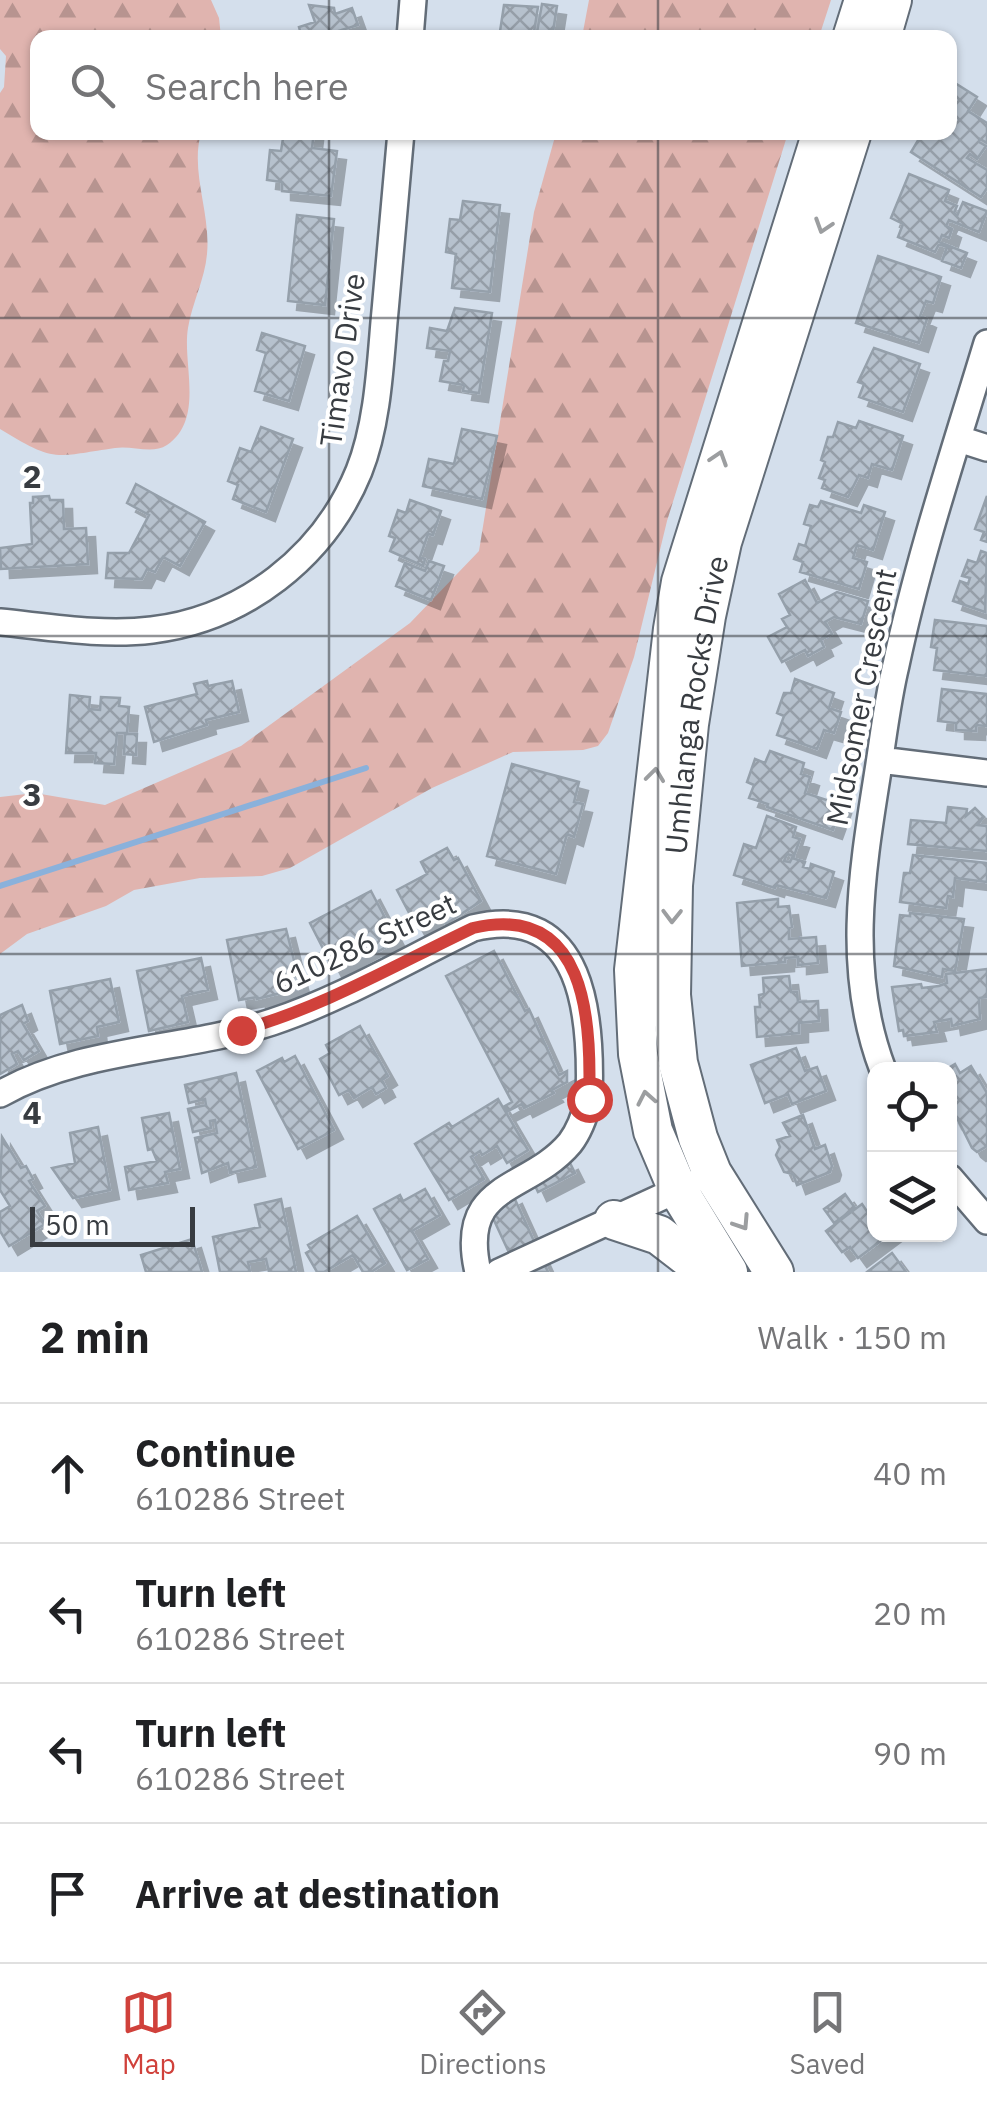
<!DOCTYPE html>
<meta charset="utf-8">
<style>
body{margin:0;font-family:"IBM Plex Sans",sans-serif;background:#f6f6f6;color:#202124}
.controls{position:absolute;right:30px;bottom:30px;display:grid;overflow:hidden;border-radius:20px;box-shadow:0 2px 8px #0004}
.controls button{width:90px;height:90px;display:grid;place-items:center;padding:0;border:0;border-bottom:2px solid #e0e0e0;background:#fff;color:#202124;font:50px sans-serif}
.scale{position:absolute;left:30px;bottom:25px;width:165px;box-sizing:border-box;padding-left:10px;border:5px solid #383c41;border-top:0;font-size:28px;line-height:35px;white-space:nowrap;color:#383c41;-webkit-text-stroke:8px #fff;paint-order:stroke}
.stop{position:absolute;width:30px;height:30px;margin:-22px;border:8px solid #d0413b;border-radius:50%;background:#fff}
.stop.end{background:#d0413b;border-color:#fff;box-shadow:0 2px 10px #0008}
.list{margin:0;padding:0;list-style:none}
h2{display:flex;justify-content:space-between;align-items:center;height:130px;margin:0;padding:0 40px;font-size:42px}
h2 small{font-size:32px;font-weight:400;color:#757577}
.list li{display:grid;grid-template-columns:65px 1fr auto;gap:30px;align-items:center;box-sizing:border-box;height:140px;padding:0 40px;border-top:2px solid #e0e0e0}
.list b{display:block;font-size:38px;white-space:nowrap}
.list p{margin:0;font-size:32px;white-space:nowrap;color:#757577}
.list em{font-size:32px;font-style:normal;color:#757577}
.icon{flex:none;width:55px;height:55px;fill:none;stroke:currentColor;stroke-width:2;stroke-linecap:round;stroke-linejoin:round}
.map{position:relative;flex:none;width:987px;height:1272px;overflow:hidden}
.search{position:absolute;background:#fff;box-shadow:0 2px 8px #0004;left:30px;right:30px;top:30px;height:110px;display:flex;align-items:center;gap:25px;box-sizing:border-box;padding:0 35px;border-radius:20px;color:#757577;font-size:38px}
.sheet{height:690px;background:#fff}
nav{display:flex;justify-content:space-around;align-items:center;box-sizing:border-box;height:140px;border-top:2px solid #e0e0e0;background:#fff;font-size:28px;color:#757577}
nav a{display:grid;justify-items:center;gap:5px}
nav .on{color:#d0413b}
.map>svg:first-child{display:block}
.forest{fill:url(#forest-firs)}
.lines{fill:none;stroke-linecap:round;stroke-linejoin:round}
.stream{stroke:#8ab1db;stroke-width:6}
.building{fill:url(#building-cross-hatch);stroke:#95a0ab;stroke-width:2.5;filter:url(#shadow)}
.street-casing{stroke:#636d78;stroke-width:30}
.secondary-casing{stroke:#636d78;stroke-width:42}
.street{stroke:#fff;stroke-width:25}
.secondary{stroke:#fff;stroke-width:38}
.oneway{stroke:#9c9ea0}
.route{stroke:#d0413b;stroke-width:12}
.grid{fill:none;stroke:#383c41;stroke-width:2.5;stroke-opacity:0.55}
.labels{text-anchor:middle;stroke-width:8;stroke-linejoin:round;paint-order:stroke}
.street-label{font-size:30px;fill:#383c41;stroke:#fff}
.grid-label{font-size:32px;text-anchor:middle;font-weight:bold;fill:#383c41;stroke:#fff;stroke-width:8;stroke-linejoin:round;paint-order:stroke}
</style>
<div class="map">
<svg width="987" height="1272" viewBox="0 0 987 1272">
<defs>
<pattern id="forest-firs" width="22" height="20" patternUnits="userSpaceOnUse" patternTransform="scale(2.5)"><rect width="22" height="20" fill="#e0b4af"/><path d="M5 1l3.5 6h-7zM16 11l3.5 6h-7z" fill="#b79490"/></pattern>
<pattern id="building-cross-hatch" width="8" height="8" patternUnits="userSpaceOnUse" patternTransform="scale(2.5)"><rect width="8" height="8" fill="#b6c1cd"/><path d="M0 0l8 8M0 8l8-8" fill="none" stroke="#959ea8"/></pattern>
<filter id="shadow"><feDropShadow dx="9" dy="9" stdDeviation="0" flood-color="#0004"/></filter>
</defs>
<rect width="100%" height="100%" fill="#d4dfec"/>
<!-- forest -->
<path class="forest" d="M0 0H211L219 18 221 37 38 38V132L201 133C190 172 211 213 207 254 205 279 192 303 188 328 182 364 205 419 167 445 152 455 132 445 115 448 53 457 56 463 0 429V93L4 87 6 56 0 49Z
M589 0H831L819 37H582Z
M556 133H788L667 521 634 657 608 733 598 746 583 750 513 752 432 788 290 868 262 876 200 878 134 890 106 906 27 934 0 954V797L35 793 105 805 241 746 410 623 479 551 534 212Z"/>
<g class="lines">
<!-- stream -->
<path class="stream" d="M0 886 366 768"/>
</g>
<!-- building -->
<path class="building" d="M542 4 557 6 552 38H536Z
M309 5 334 8 335 14 352 8 358 25 338 31 340 38H302L299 27 315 22Z
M504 5 538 7 533 38H499Z
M955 83 977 97 968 111 987 123V143L980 139 979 142 986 146 977 159 970 154 967 158 987 170V188L981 197 911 152 923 132H950V92Z
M284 132H314L312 148 337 151 331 196 282 191V182L267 180 270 150 281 151Z
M909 174 949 190 945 201 957 206 954 213 957 216 963 202 987 211 979 232 949 220 946 226 952 229 949 238 942 235 939 242 967 253 961 268 942 261 947 247 939 244 935 252 898 237 903 224 891 218Z
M463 201 500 205 490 292 452 288 456 254 446 252 450 219 460 220Z
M297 215 334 219 325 305 288 301Z
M878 256 941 277 933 303 926 301 920 316 927 319 919 343 856 323Z
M455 308 492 313 479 393 463 391 464 385 440 381 444 361H448L450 351 427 348 430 328 447 331Z
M262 333 305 346 289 401 255 391 266 353 257 350Z
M874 348 920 364 903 412 859 397 864 384 858 382Z
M859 421 903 436 892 470 872 464 868 478 859 475 848 497 822 488 825 480 819 478 825 462 821 460 828 437H833L838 422 856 428Z
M261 427 293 439 266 512 233 499 238 485 228 481 240 448 251 452Z
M462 429 497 436 482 499 423 486 429 459 454 464Z
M136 484 205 522 180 566 163 557 155 572 147 569 142 579 106 578 108 553H129L149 515 127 503Z
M49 496 50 500H63L64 529 86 528 88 564 1 569 0 548 32 544 30 503H33V497Z
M987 496V542L981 540 984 532 975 529Z
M410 500 441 511 433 535 428 534 420 557 425 559 423 566 390 551 395 538 389 536 398 510 406 513Z
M821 501 861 513 864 505 885 512 873 550 857 545 853 558 867 562 859 589 800 572 803 562 794 559 799 544 805 546 811 526 804 524 810 505 818 507Z
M981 551 987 553 985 612 953 601 960 581 968 584 970 578 962 576 968 560 977 563Z
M429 561 444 566 431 600 396 586 405 563 425 571Z
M805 580 817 603 837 592 868 601 861 624 834 617 825 622 832 634 821 640 824 647 808 656 805 650 782 662 768 637 787 627 782 619 790 615 779 594Z
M935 620 987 626V676L934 670 937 648 931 647Z
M795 679 834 693 829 708 841 712 834 733 824 730 817 749 777 735 784 716 777 713 784 693H791Z
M207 681 208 686 232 681 239 712 206 720 207 725 154 742 145 707 197 694 194 684Z
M942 689 987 694V726L976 725V731L956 730V723L938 721Z
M70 695 90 697 89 709 100 710 101 697 120 698 119 706 129 707 127 733H117L114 764 95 763 96 753H66Z
M125 734H137L136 755 124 754Z
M770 751 804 763 801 774 810 777 805 793 842 805 833 830 767 807 768 804 749 798 754 785 747 782 755 759 765 763Z
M512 764 579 782 574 802 583 804 574 837 567 834 556 874 487 856Z
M948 807 967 809 966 816 975 808 984 817 977 825 987 826V851L908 844 911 820 946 823Z
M767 816 796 827 793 837 800 839 794 856 787 854 784 861 790 862 792 858 805 862 803 867 810 869 811 864 834 872 826 898 776 885 775 888 734 875 744 844 756 848Z
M447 848 454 860 458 858 481 901 446 924 440 913 416 926 397 890 427 874 421 862Z
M913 855 987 863V882L955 878 953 897 948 896 946 908 900 902 904 873H910Z
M371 891 397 941 377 952 374 946 333 968 310 923Z
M778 899V907L789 906 792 927 789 928V939L816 937 818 963 798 965V957L785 958V962L742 966 737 903Z
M910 913 964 919 955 971 943 969 942 977 894 966 900 915 910 916Z
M286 929 301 988 257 999V997L239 1000 227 940Z
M494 951 525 1011 529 1009 559 1075 567 1071V1082L552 1090 554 1093 524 1108 522 1104 508 1111 505 1106 512 1102 446 976Z
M201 958 208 990 182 996 188 1022 149 1031 137 971Z
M987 969V997L979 998 980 1019 952 1026 951 1019 934 1022 937 1032 904 1036 903 1030 899 1031 892 987 921 984 922 988 939 986 947 983 946 974Z
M789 976 791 992H797L798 1002 818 1001 819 1021 799 1023V1033L757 1037 755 1007H760L759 995 764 994 763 978Z
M110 979 119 1022 97 1027 98 1036 60 1044 50 991Z
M22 1005 28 1021 23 1024 39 1051 24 1060 18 1051 12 1054 17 1064 0 1074V1015Z
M360 1026 388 1076 382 1080 386 1088 376 1094 372 1087 354 1098 349 1090 339 1095 320 1059 330 1053 326 1045Z
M796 1048 805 1071 817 1067 826 1091 792 1104 788 1094 765 1103 751 1065Z
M295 1056 334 1130 298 1149 257 1071 282 1058 284 1062Z
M955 1064 960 1073 971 1066 987 1093V1146L977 1152 972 1148 957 1118 953 1120 950 1114V1070H945Z
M236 1073 256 1167 230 1173 228 1163 202 1173 195 1138 217 1133 215 1120 210 1121 211 1128 193 1132 188 1109 206 1105 205 1099 189 1103 185 1085Z
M498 1099 528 1150 507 1163 497 1146 482 1155 480 1151 471 1157 484 1179 449 1200 415 1144 449 1123 452 1127Z
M169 1113 180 1169 165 1172 168 1183 129 1190 125 1167 157 1161 152 1149 148 1150 142 1118Z
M803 1115 815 1149 825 1145 832 1166 830 1172 797 1185 793 1174 784 1172 776 1155 780 1147 777 1140 790 1136 783 1123Z
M98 1127 110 1190 73 1198 52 1168 75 1163 70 1133Z
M2 1137 21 1168 26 1166 33 1179 29 1181 45 1206 37 1211 45 1224 9 1246 0 1231V1212L10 1206 0 1190Z
M569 1161 575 1173 538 1192 532 1179Z
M425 1189 440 1215 412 1231 428 1259 407 1270 374 1209 400 1195 403 1201Z
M845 1194 855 1208 834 1223 824 1209Z
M513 1195 548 1272H518L492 1216 497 1214 495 1210 506 1205 504 1200Z
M281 1199 296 1272H269L266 1259 248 1262 250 1272H220L213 1237 260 1227 255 1205Z
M862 1204 868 1213 874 1208V1234H890L858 1258 850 1247 842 1252 826 1231Z
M357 1216 385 1263 371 1272H363L353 1255 324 1272H317L306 1253 311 1250 308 1245Z
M192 1239 202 1272H146L141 1255Z
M892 1253 906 1272H867Z"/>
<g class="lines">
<!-- street casing -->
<g class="street-casing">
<path id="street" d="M410 38 413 0
M959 439 987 448
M0 622C50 627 102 636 152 630 244 619 324 557 359 471 377 426 380 370 384 322 390 259 395 196 401 132
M880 760 987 773
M883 1070C846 973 861 877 877 777 883 740 887 702 896 665 919 556 955 449 987 343
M0 1094C83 1047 183 1051 272 1022 341 999 407 960 473 928 585 901 592 1019 589 1099 585 1115 580 1130 570 1143 528 1193 457 1181 478 1272
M950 1178 987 1221
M499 1272 690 1184"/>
</g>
<!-- secondary casing -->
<g class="secondary-casing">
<g id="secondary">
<path d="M852 38 864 0"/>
<path d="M881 38 892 0"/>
<path d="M614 1220 659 1235 707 1272"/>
<path d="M728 1272 678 1190 653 1131 638 1054 634 970 673 629 681 582 822 132"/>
<path id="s1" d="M774 1272 712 1173 698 1138 678 1063 671 995 673 885 689 724 706 616 722 542 852 132"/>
</g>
</g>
<!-- street -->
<use href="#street" class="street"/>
<!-- secondary -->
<use href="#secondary" class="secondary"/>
</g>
<!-- one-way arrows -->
<defs><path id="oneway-chevron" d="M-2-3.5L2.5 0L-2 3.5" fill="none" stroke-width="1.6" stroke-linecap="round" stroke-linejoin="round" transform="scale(2.5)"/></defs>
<g class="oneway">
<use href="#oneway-chevron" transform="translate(823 226) rotate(108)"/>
<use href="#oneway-chevron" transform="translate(719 458) rotate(-72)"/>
<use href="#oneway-chevron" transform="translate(655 775) rotate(-83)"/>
<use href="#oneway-chevron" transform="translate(672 916) rotate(91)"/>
<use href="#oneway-chevron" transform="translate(646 1098) rotate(-101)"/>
<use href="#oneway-chevron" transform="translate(742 1223) rotate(57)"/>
</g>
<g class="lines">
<!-- route -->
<path class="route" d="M241 1030C322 1008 397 964 473 928 586 902 592 1019 589 1099"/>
</g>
<!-- grid -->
<path class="grid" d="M329 0V38M658 0V38M329 132V1272M658 132V1272M0 318H987M0 636H987M0 954H987"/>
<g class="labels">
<!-- street labels -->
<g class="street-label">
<text transform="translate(343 360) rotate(-82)" y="10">Timavo Drive</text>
<text transform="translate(862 697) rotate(-79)" y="10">Midsomer Crescent</text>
<text dy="10" stroke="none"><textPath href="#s1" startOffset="592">Umhlanga Rocks Drive</textPath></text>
<text transform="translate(365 944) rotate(-25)" y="10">610286 Street</text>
</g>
</g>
<g class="grid-label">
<text x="32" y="488">2</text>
<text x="32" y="806">3</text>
<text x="32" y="1124">4</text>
</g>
</svg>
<div class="controls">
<button><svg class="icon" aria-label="locate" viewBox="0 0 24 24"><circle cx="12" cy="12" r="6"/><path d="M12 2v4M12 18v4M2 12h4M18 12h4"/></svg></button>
<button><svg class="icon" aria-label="layers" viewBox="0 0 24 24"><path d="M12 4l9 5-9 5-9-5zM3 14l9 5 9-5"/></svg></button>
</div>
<div class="scale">50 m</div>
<div class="stop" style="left:589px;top:1099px"></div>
<div class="stop end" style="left:241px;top:1030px"></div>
<div class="search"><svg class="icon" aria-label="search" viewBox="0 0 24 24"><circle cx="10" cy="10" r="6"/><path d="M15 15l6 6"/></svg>Search here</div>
</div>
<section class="sheet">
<h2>2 min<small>Walk · 150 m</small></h2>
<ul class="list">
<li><svg class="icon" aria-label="ahead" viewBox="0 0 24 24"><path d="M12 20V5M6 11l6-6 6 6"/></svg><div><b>Continue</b><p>610286 Street</p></div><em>40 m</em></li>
<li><svg class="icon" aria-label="left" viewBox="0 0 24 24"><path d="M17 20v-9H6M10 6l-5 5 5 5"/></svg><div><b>Turn left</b><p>610286 Street</p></div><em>20 m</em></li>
<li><svg class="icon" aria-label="left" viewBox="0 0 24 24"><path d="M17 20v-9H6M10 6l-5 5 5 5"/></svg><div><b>Turn left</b><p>610286 Street</p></div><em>90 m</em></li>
<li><svg class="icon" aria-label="arrive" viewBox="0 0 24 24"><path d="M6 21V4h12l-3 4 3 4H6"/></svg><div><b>Arrive at destination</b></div></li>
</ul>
</section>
<nav>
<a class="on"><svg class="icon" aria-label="map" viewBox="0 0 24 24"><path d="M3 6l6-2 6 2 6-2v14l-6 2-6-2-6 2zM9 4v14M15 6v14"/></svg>Map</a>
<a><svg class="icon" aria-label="directions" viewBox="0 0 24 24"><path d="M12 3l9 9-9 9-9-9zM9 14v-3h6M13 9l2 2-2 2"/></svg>Directions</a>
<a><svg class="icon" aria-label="saved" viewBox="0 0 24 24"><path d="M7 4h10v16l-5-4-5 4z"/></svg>Saved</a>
</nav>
